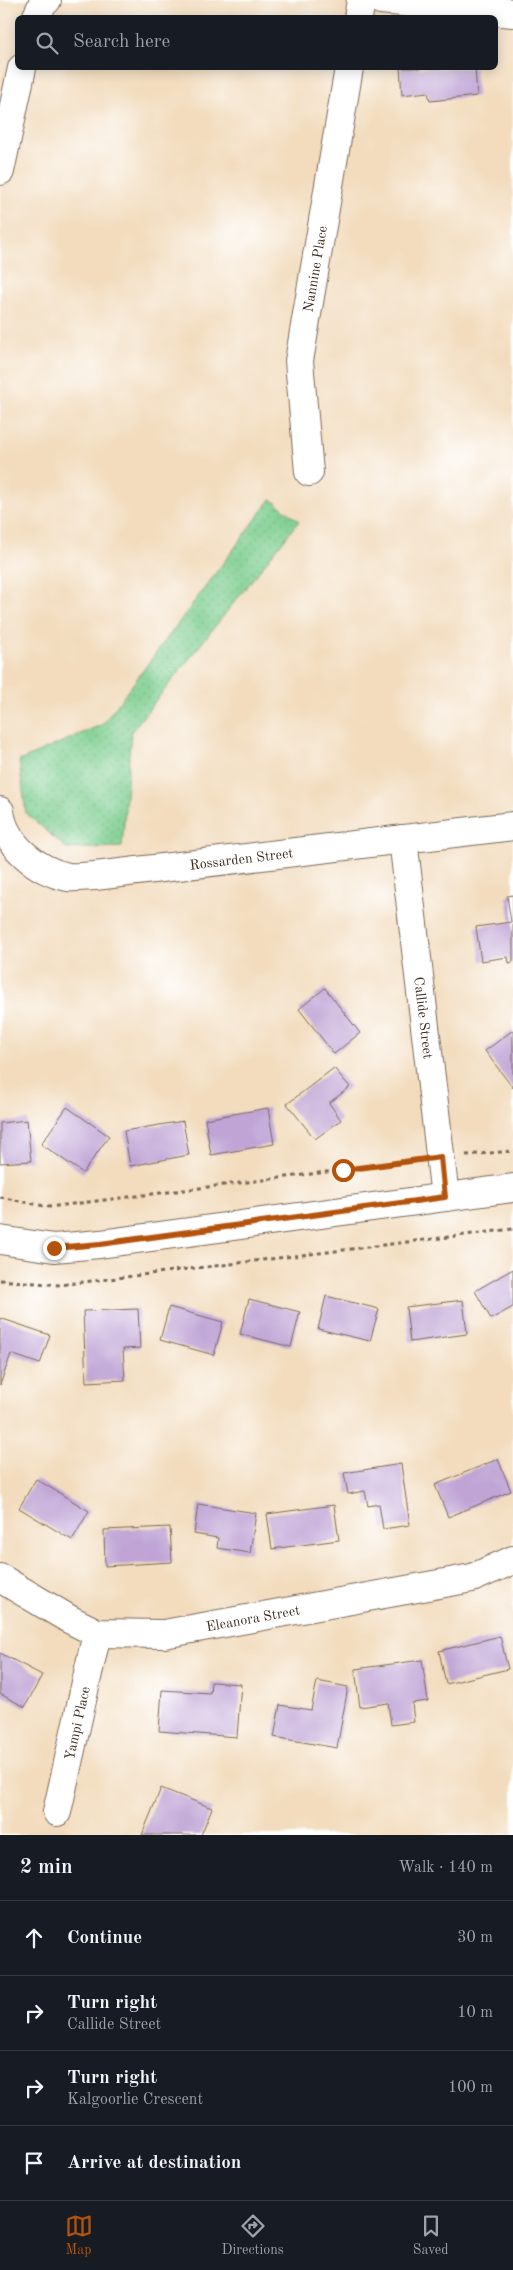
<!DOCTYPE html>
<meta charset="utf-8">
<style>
body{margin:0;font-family:"Old Standard TT",serif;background:#20242c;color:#f1f3f6}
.stop{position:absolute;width:15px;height:15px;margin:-11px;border:4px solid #b45309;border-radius:50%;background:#fff}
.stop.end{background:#b45309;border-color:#fff;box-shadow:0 1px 5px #0008}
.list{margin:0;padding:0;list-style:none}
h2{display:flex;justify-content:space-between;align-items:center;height:65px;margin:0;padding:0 20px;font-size:21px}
h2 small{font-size:16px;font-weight:400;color:#9ea1a6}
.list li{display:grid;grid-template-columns:32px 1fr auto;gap:15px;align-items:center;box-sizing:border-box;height:75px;padding:0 20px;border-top:1px solid #363941}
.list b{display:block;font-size:19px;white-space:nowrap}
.list p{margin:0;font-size:16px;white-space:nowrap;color:#9ea1a6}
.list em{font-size:16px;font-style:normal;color:#9ea1a6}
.icon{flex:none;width:28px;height:28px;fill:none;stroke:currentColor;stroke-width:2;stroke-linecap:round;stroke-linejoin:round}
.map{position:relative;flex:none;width:513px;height:1835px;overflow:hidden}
.search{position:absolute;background:#171b24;box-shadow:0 2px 12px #0003;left:15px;right:15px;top:15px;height:55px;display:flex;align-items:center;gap:12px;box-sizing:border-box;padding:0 18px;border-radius:8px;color:#9ea1a6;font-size:19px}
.sheet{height:365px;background:#171b24}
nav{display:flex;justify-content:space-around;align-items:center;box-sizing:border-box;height:70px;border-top:1px solid #363941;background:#171b24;font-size:14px;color:#9ea1a6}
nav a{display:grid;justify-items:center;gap:2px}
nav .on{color:#b45309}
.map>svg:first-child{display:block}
.park{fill:url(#park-dots);stroke:#5b7c56}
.building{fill:#bfa4d5}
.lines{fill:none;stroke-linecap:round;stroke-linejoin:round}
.minor-casing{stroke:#7b6856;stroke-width:30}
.tertiary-casing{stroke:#7b6856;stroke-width:30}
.path{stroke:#7b6856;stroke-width:3;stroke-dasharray:4 4;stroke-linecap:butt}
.minor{stroke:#fff;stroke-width:28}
.tertiary{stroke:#fff;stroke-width:28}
.route{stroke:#b45309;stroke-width:6}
.labels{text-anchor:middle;stroke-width:5;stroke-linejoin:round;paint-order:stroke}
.street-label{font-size:14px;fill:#3b2a1e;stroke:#fff}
</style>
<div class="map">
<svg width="513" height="1835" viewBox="0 0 513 1835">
<defs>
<pattern id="park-dots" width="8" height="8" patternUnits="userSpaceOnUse" patternTransform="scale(1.25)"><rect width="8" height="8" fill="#7bcd8e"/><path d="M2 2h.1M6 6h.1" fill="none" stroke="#6bb07a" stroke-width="1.8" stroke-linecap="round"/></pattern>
</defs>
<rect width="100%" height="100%" fill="#fff"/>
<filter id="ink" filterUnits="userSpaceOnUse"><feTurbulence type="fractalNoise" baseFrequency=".02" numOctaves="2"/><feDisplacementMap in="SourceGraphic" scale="10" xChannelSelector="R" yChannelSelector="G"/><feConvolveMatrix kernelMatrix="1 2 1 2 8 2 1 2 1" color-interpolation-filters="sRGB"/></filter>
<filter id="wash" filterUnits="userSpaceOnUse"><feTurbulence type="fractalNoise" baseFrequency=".0096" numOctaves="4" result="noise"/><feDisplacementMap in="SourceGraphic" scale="20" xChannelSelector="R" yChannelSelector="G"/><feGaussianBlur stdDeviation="1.12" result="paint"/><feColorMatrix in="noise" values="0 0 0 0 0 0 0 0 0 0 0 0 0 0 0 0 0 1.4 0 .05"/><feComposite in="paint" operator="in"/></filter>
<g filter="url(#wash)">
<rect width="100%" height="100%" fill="#f2dcbd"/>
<!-- park -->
<path class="park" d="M271 499 299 521 131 732 122 847 67 849 26 813 19 761 103 724Z"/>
<g id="blocks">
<!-- building -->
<path class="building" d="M400 68H475L477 96 430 101 428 92 402 95Z
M513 895V962L509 963 508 957 481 961 476 927 511 922 507 896Z
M325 988 360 1033 334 1054 299 1009Z
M513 1030V1088L485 1051Z
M334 1068 350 1087 329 1103 341 1120 315 1139 287 1104Z
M67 1107 109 1136 83 1173 41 1144Z
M268 1108 274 1144 211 1155 205 1119Z
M27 1120 31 1161 0 1163V1123Z
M183 1121 189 1155 130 1166 124 1131Z
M513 1269V1307L491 1319 475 1291Z
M326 1296 379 1309 370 1341 318 1329Z
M249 1299 300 1312 291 1347 240 1334Z
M463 1300 467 1334 410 1342 406 1307Z
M169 1307 223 1322 214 1355 160 1340Z
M138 1309 140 1348 123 1349 125 1380 86 1382 83 1311Z
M0 1318 50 1335 40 1364 11 1354 0 1385Z
M498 1459 511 1491 448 1517 435 1485Z
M401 1464 410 1525 383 1529 379 1504 368 1506 365 1491 348 1494 344 1473Z
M36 1479 89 1511 72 1540 19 1508Z
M198 1504 256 1513 250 1553 217 1548 218 1538 194 1534Z
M334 1505 339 1540 272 1549 267 1514Z
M170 1527 172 1562 105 1566 104 1530Z
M500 1636 508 1669 446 1684 439 1651Z
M0 1653 42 1675 25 1707 0 1694Z
M422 1660 428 1701 412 1703 414 1722 391 1725 388 1703 360 1707 355 1669Z
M317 1681 348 1687 337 1748 274 1737 280 1705 311 1710Z
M211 1682 241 1684 237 1737 159 1731 162 1690 210 1693Z
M161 1788 212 1808 201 1835H142Z"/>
</g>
</g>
<g filter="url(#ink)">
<use href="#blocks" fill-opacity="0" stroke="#7b6856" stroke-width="1"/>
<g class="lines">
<!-- minor casing -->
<g class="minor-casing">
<g id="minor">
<path d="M381 0 513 13"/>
<path d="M36 18 42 5 47 0"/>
<path d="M358 18 361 0"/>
<path d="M0 171 22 68"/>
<path id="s1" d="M309 472 299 361 349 68"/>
<path id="s2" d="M0 811C4 844 37 871 68 877 77 878 87 876 95 876L513 826"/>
<path id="s3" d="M403 839 445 1197"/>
<path id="s4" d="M0 1578 69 1619 97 1633 164 1634 472 1578 513 1560"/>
<path id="s5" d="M57 1812 97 1633"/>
</g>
</g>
<!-- tertiary casing -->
<g class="tertiary-casing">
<path id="tertiary" d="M0 1240 54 1248 100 1244 513 1188"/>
</g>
<!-- path -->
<path class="path" d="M466 1155 513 1151
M0 1197 49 1207 415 1161
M0 1280 60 1285 513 1229"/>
<!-- minor -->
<use href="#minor" class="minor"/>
<!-- tertiary -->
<use href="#tertiary" class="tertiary"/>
</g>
</g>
<g class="lines" filter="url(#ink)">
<!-- route -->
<path class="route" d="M54 1248 100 1244 445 1197 441 1157 343 1170"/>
</g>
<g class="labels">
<!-- street labels -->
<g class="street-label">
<text dy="5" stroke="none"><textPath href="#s1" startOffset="205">Nannine Place</textPath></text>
<text dy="5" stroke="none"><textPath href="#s2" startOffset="275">Rossarden Street</textPath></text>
<text dy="5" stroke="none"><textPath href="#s3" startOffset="180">Callide Street</textPath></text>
<text dy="5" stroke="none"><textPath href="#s4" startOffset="269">Eleanora Street</textPath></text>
<text dy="5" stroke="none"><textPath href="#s5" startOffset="91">Yampi Place</textPath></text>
</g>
</g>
</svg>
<div class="stop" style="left:343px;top:1170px"></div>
<div class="stop end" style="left:54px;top:1248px"></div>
<div class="search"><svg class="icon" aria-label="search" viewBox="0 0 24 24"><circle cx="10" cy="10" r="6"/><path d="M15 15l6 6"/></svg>Search here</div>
</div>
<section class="sheet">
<h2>2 min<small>Walk · 140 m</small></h2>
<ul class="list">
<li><svg class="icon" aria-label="ahead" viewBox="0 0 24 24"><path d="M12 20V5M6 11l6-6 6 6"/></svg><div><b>Continue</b></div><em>30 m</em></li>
<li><svg class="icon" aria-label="right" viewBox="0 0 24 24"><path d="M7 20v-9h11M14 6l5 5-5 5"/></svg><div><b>Turn right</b><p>Callide Street</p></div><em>10 m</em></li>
<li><svg class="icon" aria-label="right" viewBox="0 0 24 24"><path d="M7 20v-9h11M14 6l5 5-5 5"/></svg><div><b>Turn right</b><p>Kalgoorlie Crescent</p></div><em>100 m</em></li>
<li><svg class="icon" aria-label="arrive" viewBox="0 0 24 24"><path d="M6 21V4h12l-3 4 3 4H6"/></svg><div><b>Arrive at destination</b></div></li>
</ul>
</section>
<nav>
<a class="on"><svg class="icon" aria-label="map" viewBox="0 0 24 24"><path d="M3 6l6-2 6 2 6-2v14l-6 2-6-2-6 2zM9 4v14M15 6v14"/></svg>Map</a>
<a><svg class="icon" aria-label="directions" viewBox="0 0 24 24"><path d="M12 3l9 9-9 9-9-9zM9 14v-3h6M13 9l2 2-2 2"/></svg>Directions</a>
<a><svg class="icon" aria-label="saved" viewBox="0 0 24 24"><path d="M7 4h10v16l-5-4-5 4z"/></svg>Saved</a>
</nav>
